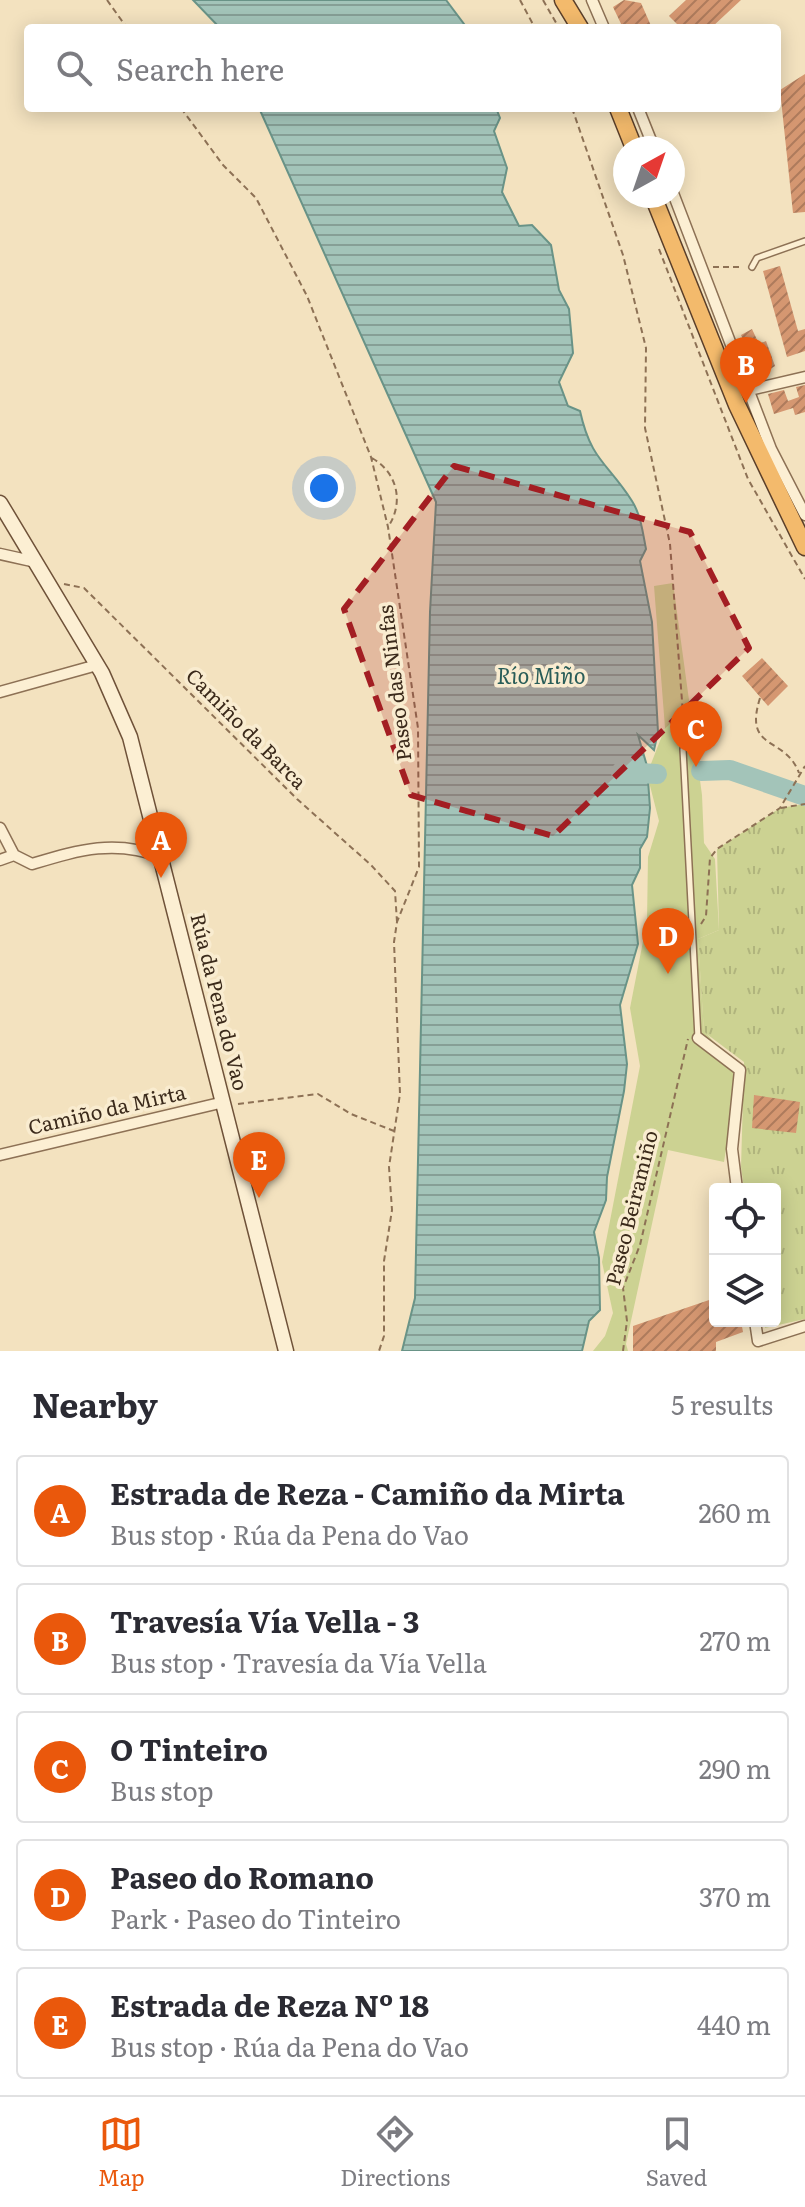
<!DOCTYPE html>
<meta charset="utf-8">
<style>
body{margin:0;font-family:Literata,serif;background:#f2f2f3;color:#2b2b33}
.controls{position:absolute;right:24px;bottom:24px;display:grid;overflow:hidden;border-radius:8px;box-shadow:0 4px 20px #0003}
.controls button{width:72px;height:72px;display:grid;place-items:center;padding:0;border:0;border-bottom:2px solid #e1e1e2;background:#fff;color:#2b2b33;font:40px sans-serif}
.compass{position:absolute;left:613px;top:136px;width:72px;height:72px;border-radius:50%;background:#fff;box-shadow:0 4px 20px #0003;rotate:40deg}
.you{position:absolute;left:324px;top:488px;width:28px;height:28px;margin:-20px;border:6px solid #fff;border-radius:50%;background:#1a73e8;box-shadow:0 0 0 12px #1a73e833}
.badge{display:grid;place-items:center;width:52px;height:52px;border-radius:50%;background:#ea580c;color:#fff;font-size:26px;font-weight:700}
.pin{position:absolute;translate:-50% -66px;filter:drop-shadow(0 2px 4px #0008)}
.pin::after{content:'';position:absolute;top:42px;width:28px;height:24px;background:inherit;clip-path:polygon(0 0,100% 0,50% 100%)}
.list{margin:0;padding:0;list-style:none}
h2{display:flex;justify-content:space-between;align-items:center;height:104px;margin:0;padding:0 32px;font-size:34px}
h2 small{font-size:26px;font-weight:400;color:#7c7c81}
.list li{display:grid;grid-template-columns:52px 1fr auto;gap:24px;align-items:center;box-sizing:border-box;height:112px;margin:0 16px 16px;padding:0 16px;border:2px solid #e1e1e2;border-radius:8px}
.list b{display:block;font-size:30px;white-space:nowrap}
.list p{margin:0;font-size:26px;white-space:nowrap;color:#7c7c81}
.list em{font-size:26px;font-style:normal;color:#7c7c81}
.icon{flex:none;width:44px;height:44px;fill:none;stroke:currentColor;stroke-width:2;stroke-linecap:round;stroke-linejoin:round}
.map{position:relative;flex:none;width:805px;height:1351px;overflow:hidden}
.search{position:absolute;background:#fff;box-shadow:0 4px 20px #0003;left:24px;right:24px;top:24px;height:88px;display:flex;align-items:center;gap:20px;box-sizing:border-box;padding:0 28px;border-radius:8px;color:#7c7c81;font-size:30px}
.sheet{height:744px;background:#fff}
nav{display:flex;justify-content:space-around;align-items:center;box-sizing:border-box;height:112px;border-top:2px solid #e1e1e2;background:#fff;font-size:22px;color:#7c7c81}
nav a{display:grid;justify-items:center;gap:4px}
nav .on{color:#ea580c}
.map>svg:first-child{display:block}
.grass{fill:url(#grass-tufts)}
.park{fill:#ccd292}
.water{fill:url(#water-rules);stroke:#699387;stroke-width:2}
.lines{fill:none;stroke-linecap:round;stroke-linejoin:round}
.river{stroke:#a3c4b9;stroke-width:20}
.building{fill:url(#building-hatch)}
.service-casing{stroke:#8d7155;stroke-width:8}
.minor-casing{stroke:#8d7155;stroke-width:13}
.secondary-casing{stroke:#6f5239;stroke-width:17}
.trunk-casing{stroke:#5b3f2a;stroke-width:19}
.path{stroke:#8d7155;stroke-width:2;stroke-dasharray:6 4;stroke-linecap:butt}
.service{stroke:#fcefd3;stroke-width:5}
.minor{stroke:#fcefd3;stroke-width:10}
.secondary{stroke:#fcefd3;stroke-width:14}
.trunk{stroke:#f3ba6c;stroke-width:16}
.marked{fill:#a31e23;fill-opacity:0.2;stroke:#a31e23;stroke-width:6;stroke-dasharray:16 10;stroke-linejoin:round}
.labels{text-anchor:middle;stroke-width:7;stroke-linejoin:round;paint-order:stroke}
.street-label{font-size:20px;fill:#3b2a1b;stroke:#f9ecd0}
.water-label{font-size:22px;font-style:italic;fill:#295d58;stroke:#f9ecd0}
</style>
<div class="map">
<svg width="805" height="1351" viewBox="0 0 805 1351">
<defs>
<pattern id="grass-tufts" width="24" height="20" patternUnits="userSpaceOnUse" patternTransform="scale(2)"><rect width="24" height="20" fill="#ccd292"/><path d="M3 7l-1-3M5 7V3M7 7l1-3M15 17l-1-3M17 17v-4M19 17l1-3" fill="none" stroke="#b0b47d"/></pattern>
<pattern id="water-rules" width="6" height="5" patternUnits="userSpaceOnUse" patternTransform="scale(2)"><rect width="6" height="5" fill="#a3c4b9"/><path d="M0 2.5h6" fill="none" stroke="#869f96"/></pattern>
<pattern id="building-hatch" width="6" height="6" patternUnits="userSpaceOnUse" patternTransform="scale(2)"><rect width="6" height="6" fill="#d59771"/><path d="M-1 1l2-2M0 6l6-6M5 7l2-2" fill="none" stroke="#ae7b5c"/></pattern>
</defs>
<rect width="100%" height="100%" fill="#f3e2bf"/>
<!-- grass -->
<path class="grass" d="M805 804V1319L765 1328 764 1321H775V1189H744L741 1167 744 1062 704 1032 698 939 719 930 717 849 780 808Z"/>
<!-- park -->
<path class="park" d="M673 583 702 795 704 843 715 859 719 930 698 939 704 1031 721 1050 737 1080 724 1162 668 1150 626 1344 628 1351H593L605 1336 613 1313 602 1262 640 1066 630 1008 647 921 648 857 659 821 647 774 665 728 654 586Z"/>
<!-- water -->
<path class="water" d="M193 0H446L467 28H220Z
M259 108H496L500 118 494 131 507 168 502 192 519 226 532 225 551 245 559 290 569 309 573 353 559 382 568 406 580 411C591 461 608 463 632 501 641 515 643 534 646 549L640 561 652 622 658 732 654 750 638 735 647 766 650 808 647 837 640 849V868L632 885 638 944 620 1005 627 1064 624 1091 607 1177 606 1200 594 1232 599 1258 600 1310 589 1321 582 1351H402L415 1298 430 612 436 502Z"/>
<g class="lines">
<!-- river -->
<path class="river" d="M701 771 730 770 805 796
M621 772 657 774"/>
</g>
<!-- building -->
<path class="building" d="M624 0 641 3 652 28H623L613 7Z
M686 0H741L711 28H681L669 16Z
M805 74V212L793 213 780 90Z
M780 266 798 331 805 329V351L787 357 763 271Z
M752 329 759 344 766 341 775 366 759 376 741 335Z
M805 385V412L795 415 793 408 774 414 768 394 784 390 788 401 799 397 796 387Z
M762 658 788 686 768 706 742 676Z
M754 1095 800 1102 796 1133 752 1128Z
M715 1298V1321H741L743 1332 716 1342V1351H633V1326Z"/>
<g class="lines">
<!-- service casing -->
<g class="service-casing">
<path id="service" d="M752 267 757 258 805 241
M683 749 698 1038"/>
</g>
<!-- minor casing -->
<g class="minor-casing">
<path id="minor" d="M592 0 604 28
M638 108 654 148
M673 193 771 449 805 515
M750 390 805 377
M0 554 36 562
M0 692 97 665
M0 828 14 855
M0 860 14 855 32 864C79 850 114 839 162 857
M698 1038 740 1070 732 1149 737 1189
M0 1155 224 1102
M755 1321 758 1341
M758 1341 805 1326"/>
</g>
<!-- secondary casing -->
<g class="secondary-casing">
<path id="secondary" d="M0 503 102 673 130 737 286 1351"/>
</g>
<!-- trunk casing -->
<g class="trunk-casing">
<path id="trunk" d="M563 0 580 28
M618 108 634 148
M653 196 737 405 805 547"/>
</g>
<!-- path -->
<path class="path" d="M107 0 127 28
M520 0 535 28
M543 0 559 28
M181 108 223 165 256 198 307 296 371 457 388 527 418 728 419 867 397 922 394 942 400 1094 389 1167 392 1210 384 1261V1336L379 1351
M572 108 623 255 646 348 645 428 670 544 685 740
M659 249 748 479 805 579
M713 267H743
M372 458C398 473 404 503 388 527
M64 584 84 588 297 799 371 865 395 891 397 922
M760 698C743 752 785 735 799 773
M781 808 805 804
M701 924 706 916 710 858 717 849 780 808 805 766
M238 1104 318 1094 351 1114 394 1131
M623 1351 627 1321 623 1288 640 1245 688 1039"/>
<!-- service -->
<use href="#service" class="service"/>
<!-- minor -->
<use href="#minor" class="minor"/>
<!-- secondary -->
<use href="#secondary" class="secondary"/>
<!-- trunk -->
<use href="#trunk" class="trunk"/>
</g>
<!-- marked area -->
<path class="marked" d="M454 466 690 532 749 648 553 836 411 795 344 609Z"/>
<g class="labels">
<!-- street labels -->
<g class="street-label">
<text transform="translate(395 683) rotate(-97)" y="7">Paseo das Ninfas</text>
<text transform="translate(246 729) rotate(45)" y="7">Camiño da Barca</text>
<text transform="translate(219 1002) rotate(76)" y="7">Rúa da Pena do Vao</text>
<text transform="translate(107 1110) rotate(-13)" y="7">Camiño da Mirta</text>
<text transform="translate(632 1208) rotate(-76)" y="7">Paseo Beiramiño</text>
</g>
<!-- water labels -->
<g class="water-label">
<text x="541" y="684">Río Miño</text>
</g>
</g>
</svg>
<div class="controls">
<button><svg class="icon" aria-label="locate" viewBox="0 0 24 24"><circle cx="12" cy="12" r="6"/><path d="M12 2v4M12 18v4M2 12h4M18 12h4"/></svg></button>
<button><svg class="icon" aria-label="layers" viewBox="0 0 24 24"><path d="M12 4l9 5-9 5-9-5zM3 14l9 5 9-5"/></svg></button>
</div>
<svg class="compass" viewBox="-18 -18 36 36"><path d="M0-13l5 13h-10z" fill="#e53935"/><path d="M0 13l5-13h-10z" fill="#7c7c81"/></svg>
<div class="you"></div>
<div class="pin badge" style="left:161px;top:878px">A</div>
<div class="pin badge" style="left:746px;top:403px">B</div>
<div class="pin badge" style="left:696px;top:767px">C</div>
<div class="pin badge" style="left:668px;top:974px">D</div>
<div class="pin badge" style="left:259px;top:1198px">E</div>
<div class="search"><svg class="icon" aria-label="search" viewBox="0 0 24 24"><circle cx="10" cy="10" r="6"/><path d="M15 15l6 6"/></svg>Search here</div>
</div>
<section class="sheet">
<h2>Nearby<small>5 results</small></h2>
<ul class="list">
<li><span class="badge">A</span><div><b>Estrada de Reza - Camiño da Mirta</b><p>Bus stop · Rúa da Pena do Vao</p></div><em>260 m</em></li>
<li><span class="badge">B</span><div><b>Travesía Vía Vella - 3</b><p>Bus stop · Travesía da Vía Vella</p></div><em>270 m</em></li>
<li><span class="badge">C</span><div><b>O Tinteiro</b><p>Bus stop</p></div><em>290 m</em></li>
<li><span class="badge">D</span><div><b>Paseo do Romano</b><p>Park · Paseo do Tinteiro</p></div><em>370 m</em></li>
<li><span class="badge">E</span><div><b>Estrada de Reza Nº 18</b><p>Bus stop · Rúa da Pena do Vao</p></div><em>440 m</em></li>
</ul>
</section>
<nav>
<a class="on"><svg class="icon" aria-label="map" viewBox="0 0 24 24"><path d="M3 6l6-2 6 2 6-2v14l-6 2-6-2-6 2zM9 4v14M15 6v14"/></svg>Map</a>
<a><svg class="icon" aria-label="directions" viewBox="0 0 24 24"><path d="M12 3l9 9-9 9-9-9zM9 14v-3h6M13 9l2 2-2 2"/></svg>Directions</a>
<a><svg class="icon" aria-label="saved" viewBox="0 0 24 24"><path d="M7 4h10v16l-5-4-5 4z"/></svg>Saved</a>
</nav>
